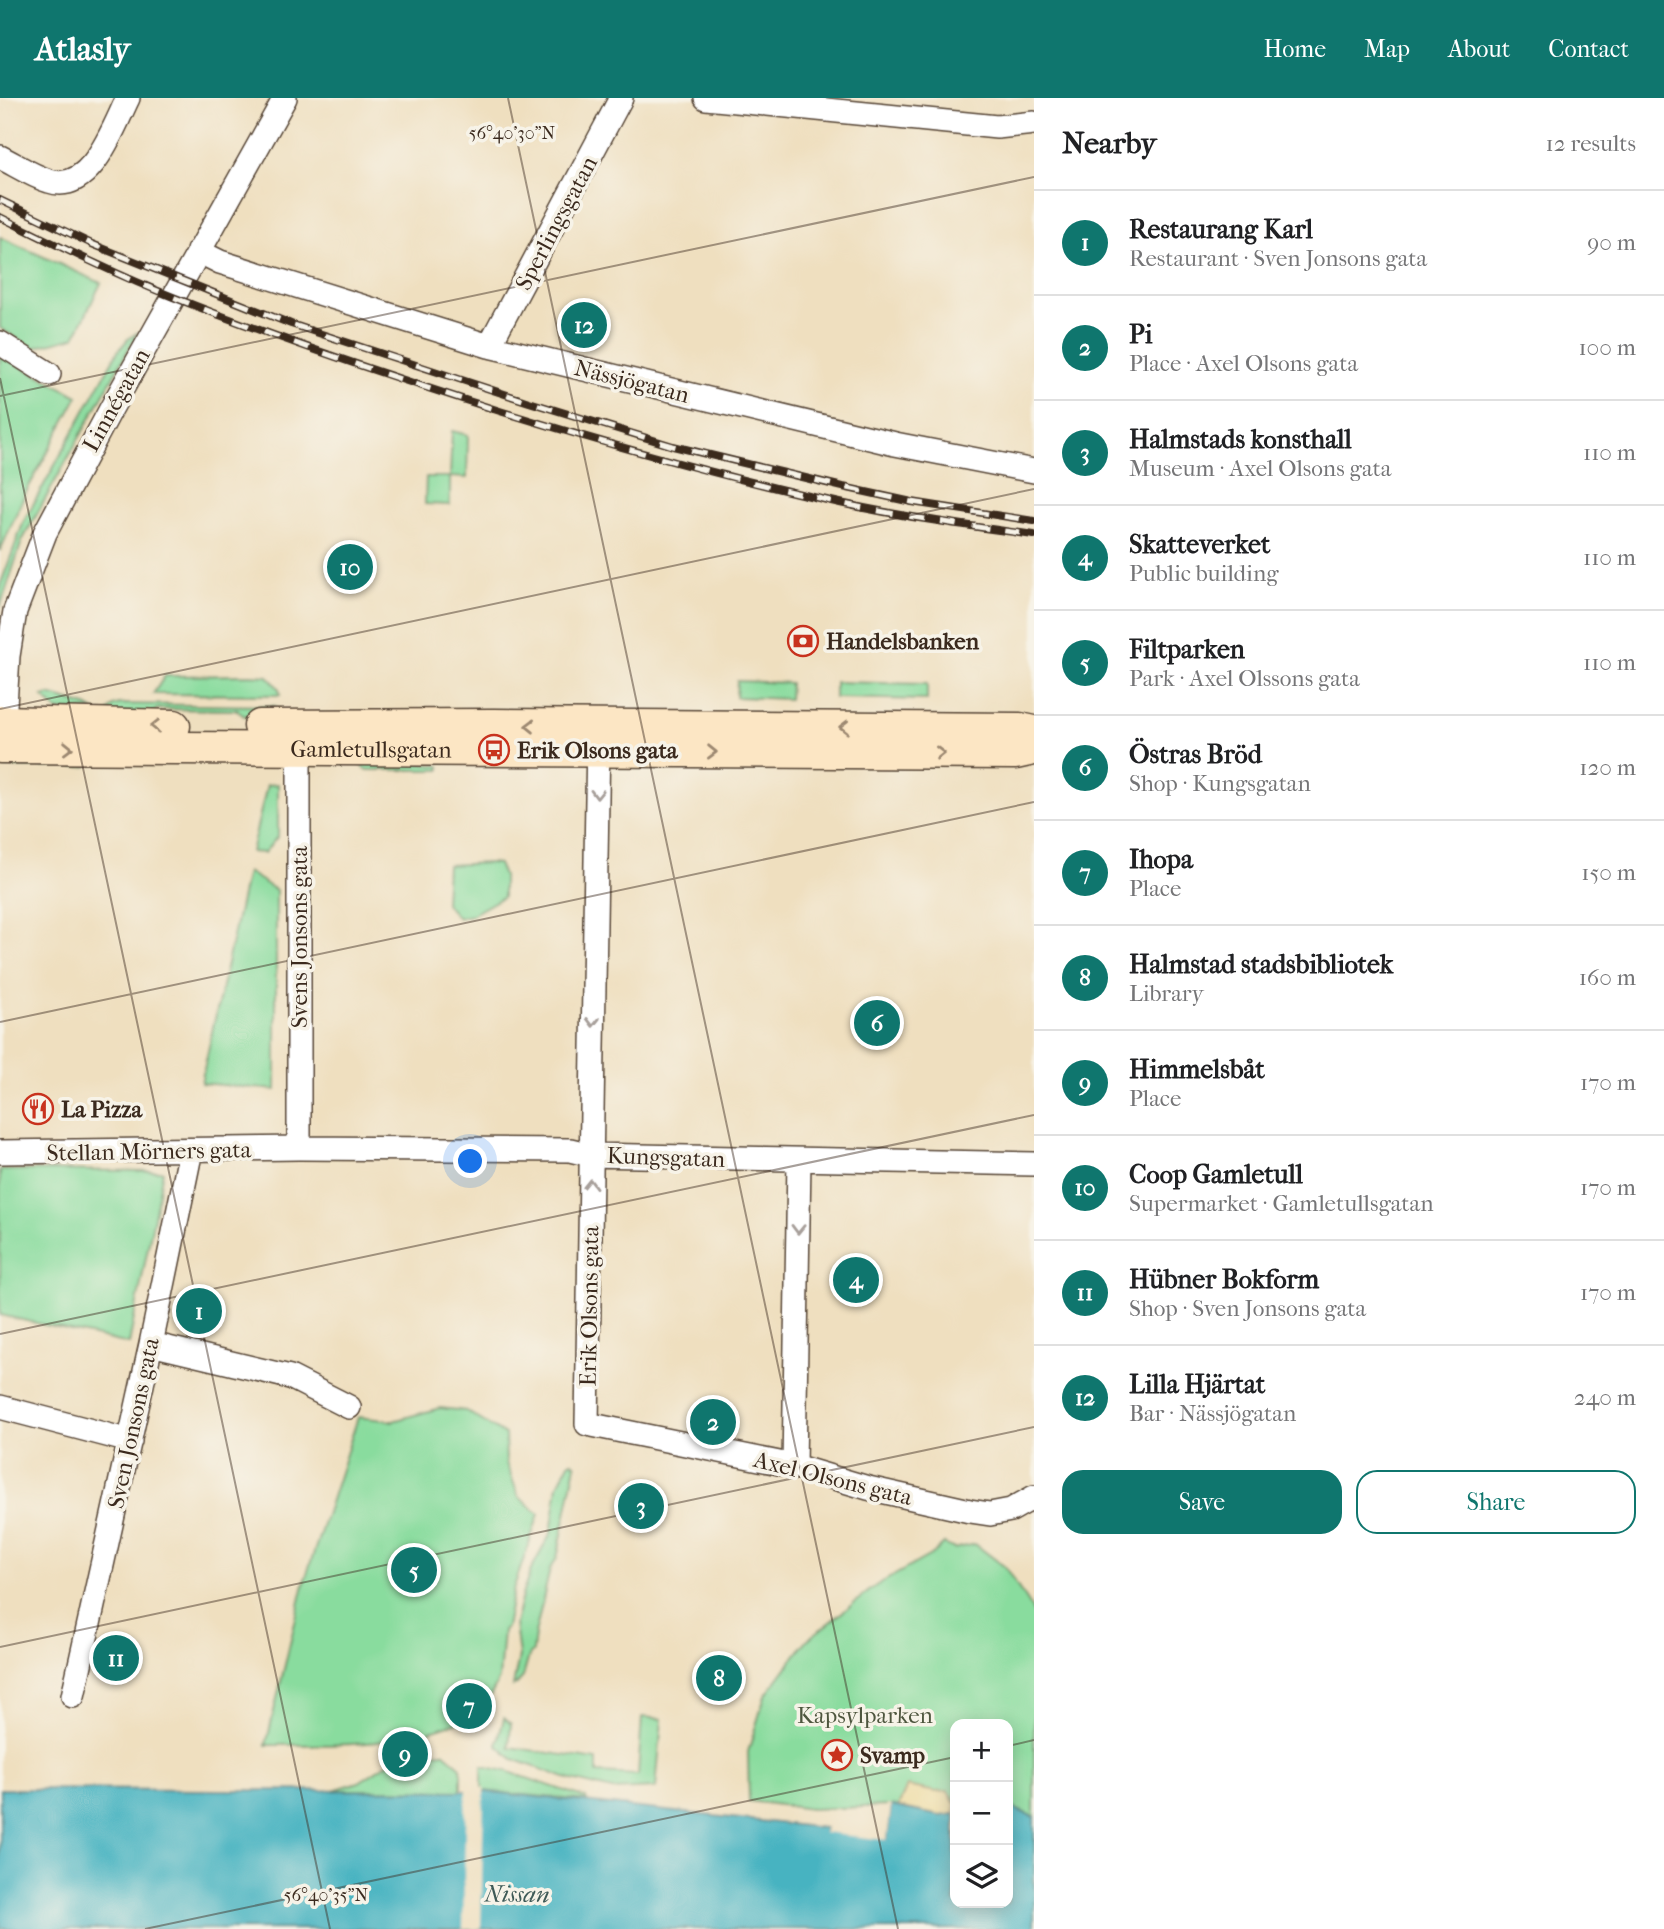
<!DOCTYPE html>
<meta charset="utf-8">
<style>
body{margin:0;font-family:"IM FELL French Canon",serif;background:#f2f2f2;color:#202124}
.controls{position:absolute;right:21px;bottom:21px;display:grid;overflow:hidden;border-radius:14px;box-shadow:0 4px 18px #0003}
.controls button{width:63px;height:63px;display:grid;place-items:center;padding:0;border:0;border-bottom:2px solid #e0e0e0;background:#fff;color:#202124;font:35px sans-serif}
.you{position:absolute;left:471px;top:1064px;width:24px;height:24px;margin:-18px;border:5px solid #fff;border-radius:50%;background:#1a73e8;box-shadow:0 0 0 10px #1a73e833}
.badge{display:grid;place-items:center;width:46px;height:46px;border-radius:50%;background:#0f766e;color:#fff;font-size:23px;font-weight:700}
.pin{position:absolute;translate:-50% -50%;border:4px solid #fff;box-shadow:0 2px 7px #0006}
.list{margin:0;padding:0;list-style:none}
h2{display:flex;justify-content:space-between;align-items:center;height:91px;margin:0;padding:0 28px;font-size:30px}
h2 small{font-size:23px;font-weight:400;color:#757577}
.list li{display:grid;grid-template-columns:46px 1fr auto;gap:21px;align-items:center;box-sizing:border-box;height:105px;padding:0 28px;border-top:2px solid #e0e0e0}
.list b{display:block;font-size:26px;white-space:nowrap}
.list p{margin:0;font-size:23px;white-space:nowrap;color:#757577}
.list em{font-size:23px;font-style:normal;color:#757577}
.actions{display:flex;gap:14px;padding:21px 28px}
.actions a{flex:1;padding:16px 0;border:2px solid #0f766e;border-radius:21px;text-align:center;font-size:24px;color:#0f766e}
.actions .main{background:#0f766e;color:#fff}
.icon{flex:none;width:38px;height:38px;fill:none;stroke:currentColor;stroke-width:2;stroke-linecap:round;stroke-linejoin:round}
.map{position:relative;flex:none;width:1034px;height:1831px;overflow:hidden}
header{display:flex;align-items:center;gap:42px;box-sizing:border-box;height:98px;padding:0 35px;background:#0f766e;color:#fff}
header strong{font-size:33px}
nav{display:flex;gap:38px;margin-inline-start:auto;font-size:24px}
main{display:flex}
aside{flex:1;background:#fff}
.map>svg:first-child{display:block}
.green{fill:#89dc9e;stroke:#62835e;stroke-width:2}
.sand{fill:#eeda9e;stroke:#94825e;stroke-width:2}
.water{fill:#46b3c1;stroke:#406e70;stroke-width:2}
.pier{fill:#efdfbf}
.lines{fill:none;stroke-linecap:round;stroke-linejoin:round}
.street-casing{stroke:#564536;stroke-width:26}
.secondary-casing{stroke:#564536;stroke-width:35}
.street{stroke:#fff;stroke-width:23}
.secondary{stroke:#fce6c4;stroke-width:32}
.rail-casing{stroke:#3b2a1e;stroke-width:8}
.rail{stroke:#f7f3e8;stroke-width:5;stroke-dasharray:16;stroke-linecap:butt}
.oneway{stroke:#9c8871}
.oneway2{stroke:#a79f9a}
.ticks{fill:none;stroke:#3b2a1e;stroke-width:2;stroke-opacity:0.45}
.labels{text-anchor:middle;stroke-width:7;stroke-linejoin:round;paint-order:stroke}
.street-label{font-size:23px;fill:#3b2a1e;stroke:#f7f3e8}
.poi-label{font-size:23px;font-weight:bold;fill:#3b2a1e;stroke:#f7f3e8;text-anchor:start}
.park-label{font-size:23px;fill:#4e563e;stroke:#f7f3e8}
.water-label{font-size:24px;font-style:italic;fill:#3f5a57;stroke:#f7f3e8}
.ticks-label{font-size:18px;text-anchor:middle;fill:#3b2a1e;stroke:#f7f3e8;stroke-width:7;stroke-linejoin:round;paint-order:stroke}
</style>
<header>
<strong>Atlasly</strong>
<nav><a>Home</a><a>Map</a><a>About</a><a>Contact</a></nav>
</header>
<main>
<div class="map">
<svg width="1034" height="1831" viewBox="0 0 1034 1831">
<rect width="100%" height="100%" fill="#f7f3e8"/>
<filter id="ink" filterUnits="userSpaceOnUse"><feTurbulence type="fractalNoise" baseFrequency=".0143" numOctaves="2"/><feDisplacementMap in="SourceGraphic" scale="14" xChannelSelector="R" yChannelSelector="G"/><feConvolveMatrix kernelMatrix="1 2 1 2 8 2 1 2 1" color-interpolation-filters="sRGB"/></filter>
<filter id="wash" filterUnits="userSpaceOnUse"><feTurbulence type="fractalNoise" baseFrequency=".00686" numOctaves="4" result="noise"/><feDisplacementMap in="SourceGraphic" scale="28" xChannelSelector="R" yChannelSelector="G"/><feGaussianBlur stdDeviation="1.57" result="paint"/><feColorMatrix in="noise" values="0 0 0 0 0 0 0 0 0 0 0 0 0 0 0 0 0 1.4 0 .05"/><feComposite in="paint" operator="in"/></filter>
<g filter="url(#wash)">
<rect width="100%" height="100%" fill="#efdfbf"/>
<!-- green -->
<path class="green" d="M0 139 101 185 75 239 33 250 0 230Z
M138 234 22 443 0 510V488L24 423 118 253 128 241Z
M0 257 78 298 25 396 0 453Z
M452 333 468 337 467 380 450 379V407L425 406 426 379H450Z
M250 577 268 578 279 591 280 597 153 596 165 578Z
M737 583 790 585 789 601 736 599Z
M835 584 927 586V602L835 600Z
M49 597 86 608 93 612 58 613 43 599Z
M119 606 274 608 261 615 244 618 237 612 157 611 147 621 107 616 113 608Z
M0 658 92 662 87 668 80 669H0Z
M361 659 440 668V672H367L362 669Z
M278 686V738L264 755 251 754 267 687Z
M490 765 498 766 503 778V799L471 817 458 820 445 805 447 767Z
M247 774 276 792V992L201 985Z
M0 1072 163 1073 129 1246 0 1217Z
M440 1310 466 1313 505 1337 506 1365 519 1399 539 1416 513 1492 506 1530 503 1532 499 1581 482 1615C456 1624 431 1635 404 1640 359 1649 311 1646 266 1647L305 1482 358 1319 393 1323Z
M572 1363 576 1367 557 1460 550 1471 535 1536 533 1553 529 1558 523 1579 517 1586 513 1588 519 1558 515 1526 523 1494 531 1472 551 1435 558 1387 569 1365Z
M944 1446 954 1451 975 1446 1005 1469 1034 1515V1719L1008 1708V1626H955V1716L940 1718 891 1708 811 1711 749 1703 748 1654 765 1598 807 1542 877 1487 934 1455Z
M642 1619 662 1621 656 1690 612 1692 568 1681 513 1661 497 1647 504 1620 511 1626 509 1649 597 1662V1675L638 1677Z
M443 1654 461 1669V1693L333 1692 359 1684 396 1660 421 1655Z
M482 1668 506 1673 586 1700 587 1703 482 1693Z"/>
<!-- sand -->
<path class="sand" d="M907 1688 936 1694 948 1693 955 1706V1716L940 1718 898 1709Z"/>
<!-- water -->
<path class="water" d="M0 1691 482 1693 825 1730 824 1734 887 1741 891 1708 940 1718 955 1716V1805H1008V1708L1034 1719V1831H0Z"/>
<!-- pier -->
<path class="pier" d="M466 1690H484L481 1831H463Z
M887 1707 891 1708 887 1742 824 1735 825 1730 884 1738Z"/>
</g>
<g filter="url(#ink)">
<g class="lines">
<!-- street casing -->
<g class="street-casing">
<path id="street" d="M706 0 997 29 1034 25
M0 59C16 67 32 78 49 83 91 97 114 28 128 0
M198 153 220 164 489 248 895 346 1034 373
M0 245 49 276
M489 248 621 0
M4 624 8 558 15 513 45 435 112 309 285 0
M598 638 587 1326 794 1368 868 1390 970 1413 990 1416 1011 1412 1034 1399
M299 1050V637
M0 1054 299 1050 570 1052 591 1057 1034 1066
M151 1246 290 1279 349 1309
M0 1309 130 1343
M794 1368 799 1062
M73 1598 151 1246 191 1052"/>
</g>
<!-- secondary casing -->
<g class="secondary-casing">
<g id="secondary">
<path d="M0 624 174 628"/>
<path d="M260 628 494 627 1020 631 1034 634"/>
<path id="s1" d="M0 649 1016 655 1034 651"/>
</g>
</g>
<!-- street -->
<use href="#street" class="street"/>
<!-- secondary -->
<use href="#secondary" class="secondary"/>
<!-- rail casing -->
<g class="rail-casing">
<path id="rail" d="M0 102 92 146 291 226 529 304 673 348 843 389 912 404 1034 423
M0 119C57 147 114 176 173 199 281 242 392 279 503 314 614 348 727 380 840 405 904 419 969 428 1034 437"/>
</g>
<!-- rail -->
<use href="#rail" class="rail"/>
</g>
<!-- one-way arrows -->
<defs><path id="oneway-chevron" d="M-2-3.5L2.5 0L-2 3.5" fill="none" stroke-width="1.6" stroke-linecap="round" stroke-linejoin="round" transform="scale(1.75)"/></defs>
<g class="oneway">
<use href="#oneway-chevron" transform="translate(155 628) rotate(-180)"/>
<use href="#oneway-chevron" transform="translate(530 628) rotate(-179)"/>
<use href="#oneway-chevron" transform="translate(844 629) rotate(-179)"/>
<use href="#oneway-chevron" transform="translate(68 650) rotate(1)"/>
<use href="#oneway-chevron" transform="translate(712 654) rotate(1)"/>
<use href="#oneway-chevron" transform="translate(940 655) rotate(-1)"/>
</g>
<g class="oneway2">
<use href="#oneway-chevron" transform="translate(597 696) rotate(91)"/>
<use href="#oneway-chevron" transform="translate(593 924) rotate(91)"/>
<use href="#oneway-chevron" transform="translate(590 1086) rotate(-89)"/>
<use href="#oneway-chevron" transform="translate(798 1131) rotate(91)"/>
</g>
</g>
<!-- ticks -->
<path class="ticks" d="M508 0 898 1831M0 280 330 1831M0 298 1034 79M0 611 1034 391M0 924 1034 704M0 1236 1034 1017M0 1549 1034 1329M1008 1648 1034 1642M145 1831 955 1659"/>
<!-- icons -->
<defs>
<g id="bank-ring" transform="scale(1.575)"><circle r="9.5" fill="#f7f3e8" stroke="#c8321e" stroke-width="1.5"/><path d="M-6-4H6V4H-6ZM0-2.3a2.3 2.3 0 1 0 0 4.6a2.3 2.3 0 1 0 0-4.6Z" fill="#c8321e"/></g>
<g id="bus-ring" transform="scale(1.575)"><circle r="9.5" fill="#f7f3e8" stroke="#c8321e" stroke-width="1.5"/><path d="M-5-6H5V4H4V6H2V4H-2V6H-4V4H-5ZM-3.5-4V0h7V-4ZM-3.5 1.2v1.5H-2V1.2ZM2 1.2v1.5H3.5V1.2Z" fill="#c8321e"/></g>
<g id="restaurant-ring" transform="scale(1.575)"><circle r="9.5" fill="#f7f3e8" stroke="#c8321e" stroke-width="1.5"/><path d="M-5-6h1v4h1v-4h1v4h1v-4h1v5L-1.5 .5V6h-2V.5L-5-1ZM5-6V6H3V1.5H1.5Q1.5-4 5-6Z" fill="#c8321e"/></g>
<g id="sight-ring" transform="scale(1.575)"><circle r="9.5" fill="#f7f3e8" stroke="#c8321e" stroke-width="1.5"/><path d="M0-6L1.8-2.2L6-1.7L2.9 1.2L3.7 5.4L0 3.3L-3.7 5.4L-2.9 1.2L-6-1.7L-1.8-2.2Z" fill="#c8321e"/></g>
</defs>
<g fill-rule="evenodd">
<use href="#bank-ring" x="803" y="543"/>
<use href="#bus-ring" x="494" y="652"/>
<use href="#restaurant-ring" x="38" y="1011"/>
<use href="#sight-ring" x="837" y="1657"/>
</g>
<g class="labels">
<!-- street labels -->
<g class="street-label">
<text transform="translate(556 125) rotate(-62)" y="8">Sperlingsgatan</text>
<text transform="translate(632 283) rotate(14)" y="8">Nässjögatan</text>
<text transform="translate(116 302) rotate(-61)" y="8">Linnégatan</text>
<text dy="8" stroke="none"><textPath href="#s1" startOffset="371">Gamletullsgatan</textPath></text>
<text transform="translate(299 839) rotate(-90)" y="8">Svens Jonsons gata</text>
<text transform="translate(149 1053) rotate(-1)" y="8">Stellan Mörners gata</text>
<text transform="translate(666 1059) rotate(2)" y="8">Kungsgatan</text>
<text transform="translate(589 1208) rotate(-89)" y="8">Erik Olsons gata</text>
<text transform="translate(133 1325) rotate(-78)" y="8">Sven Jonsons gata</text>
<text transform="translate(833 1380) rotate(14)" y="8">Axel Olsons gata</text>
</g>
<!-- poi labels -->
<g class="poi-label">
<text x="826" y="551">Handelsbanken</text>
<text x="517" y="660">Erik Olsons gata</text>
<text x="61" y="1019">La Pizza</text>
<text x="860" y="1665">Svamp</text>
</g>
<!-- park labels -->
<g class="park-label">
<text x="865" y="1625">Kapsylparken</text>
</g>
<!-- water labels -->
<g class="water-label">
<text transform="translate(517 1796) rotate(1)" y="8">Nissan</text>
</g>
</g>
<g class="ticks-label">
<text x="512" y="41">56°40'30"N</text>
<text x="326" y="1803">56°40'35"N</text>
</g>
</svg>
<div class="controls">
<button>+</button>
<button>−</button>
<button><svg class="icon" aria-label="layers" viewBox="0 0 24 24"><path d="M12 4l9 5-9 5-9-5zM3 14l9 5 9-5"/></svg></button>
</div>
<div class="you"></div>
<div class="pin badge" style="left:199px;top:1213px">1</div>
<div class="pin badge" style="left:713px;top:1324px">2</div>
<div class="pin badge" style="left:641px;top:1408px">3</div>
<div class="pin badge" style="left:856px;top:1182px">4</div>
<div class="pin badge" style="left:414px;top:1472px">5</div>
<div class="pin badge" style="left:877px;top:925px">6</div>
<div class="pin badge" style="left:469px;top:1608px">7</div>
<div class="pin badge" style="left:719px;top:1580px">8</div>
<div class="pin badge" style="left:405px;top:1656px">9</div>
<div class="pin badge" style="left:350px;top:469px">10</div>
<div class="pin badge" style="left:116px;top:1560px">11</div>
<div class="pin badge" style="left:584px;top:227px">12</div>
</div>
<aside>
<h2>Nearby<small>12 results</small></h2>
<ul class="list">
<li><span class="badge">1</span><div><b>Restaurang Karl</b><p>Restaurant · Sven Jonsons gata</p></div><em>90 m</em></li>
<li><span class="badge">2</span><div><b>Pi</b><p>Place · Axel Olsons gata</p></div><em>100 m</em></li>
<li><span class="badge">3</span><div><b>Halmstads konsthall</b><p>Museum · Axel Olsons gata</p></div><em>110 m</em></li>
<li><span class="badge">4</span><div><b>Skatteverket</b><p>Public building</p></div><em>110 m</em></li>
<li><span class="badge">5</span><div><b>Filtparken</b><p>Park · Axel Olssons gata</p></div><em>110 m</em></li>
<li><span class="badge">6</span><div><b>Östras Bröd</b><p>Shop · Kungsgatan</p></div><em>120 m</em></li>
<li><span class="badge">7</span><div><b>Ihopa</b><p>Place</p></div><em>150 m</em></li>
<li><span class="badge">8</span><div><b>Halmstad stadsbibliotek</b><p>Library</p></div><em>160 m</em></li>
<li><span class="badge">9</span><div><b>Himmelsbåt</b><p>Place</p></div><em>170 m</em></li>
<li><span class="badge">10</span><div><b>Coop Gamletull</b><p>Supermarket · Gamletullsgatan</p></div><em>170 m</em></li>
<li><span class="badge">11</span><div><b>Hübner Bokform</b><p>Shop · Sven Jonsons gata</p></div><em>170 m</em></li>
<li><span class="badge">12</span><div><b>Lilla Hjärtat</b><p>Bar · Nässjögatan</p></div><em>240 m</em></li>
</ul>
<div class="actions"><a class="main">Save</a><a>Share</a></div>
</aside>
</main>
